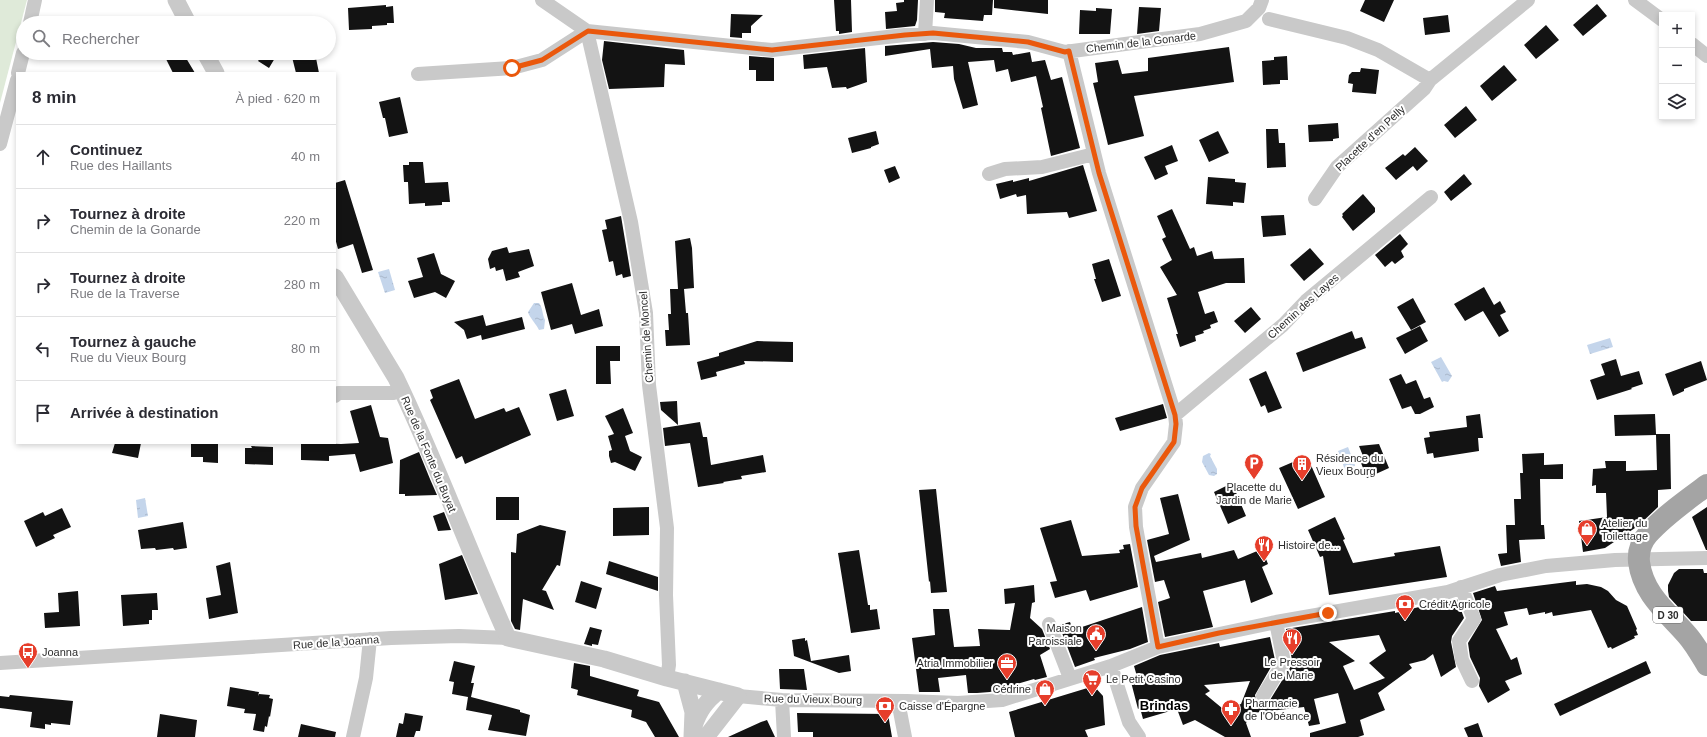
<!DOCTYPE html>
<html lang="fr">
<meta charset="utf-8">
<style>
body{margin:0;font-family:Helvetica,sans-serif;background:#f7f7f7;color:#2b2b33}
.controls{position:absolute;right:12px;top:12px;display:grid;overflow:hidden;border-radius:0px;box-shadow:0 2px 6px #0003}
.controls button{width:36px;height:36px;display:grid;place-items:center;padding:0;border:0;border-bottom:1px solid #e1e1e2;background:#fff;color:#2b2b33;font:20px sans-serif}
.stop{position:absolute;width:12px;height:12px;margin:-9px;border:3px solid #ea580c;border-radius:50%;background:#fff}
.stop.end{background:#ea580c;border-color:#fff;box-shadow:0 1px 4px #0008}
.list{margin:0;padding:0;list-style:none}
h2{display:flex;justify-content:space-between;align-items:center;height:52px;margin:0;padding:0 16px;font-size:17px}
h2 small{font-size:13px;font-weight:400;color:#7c7c81}
.list li{display:grid;grid-template-columns:26px 1fr auto;gap:12px;align-items:center;box-sizing:border-box;height:64px;padding:0 16px;border-top:1px solid #e1e1e2}
.list b{display:block;font-size:15px;white-space:nowrap}
.list p{margin:0;font-size:13px;white-space:nowrap;color:#7c7c81}
.list em{font-size:13px;font-style:normal;color:#7c7c81}
.icon{flex:none;width:22px;height:22px;fill:none;stroke:currentColor;stroke-width:2;stroke-linecap:round;stroke-linejoin:round}
.map{position:relative;flex:none;width:1707px;height:737px;overflow:hidden}
.search{position:absolute;background:#fff;box-shadow:0 2px 6px #0003;left:16px;top:16px;width:320px;height:44px;display:flex;align-items:center;gap:10px;box-sizing:border-box;padding:0 14px;border-radius:22px;color:#7c7c81;font-size:15px}
.panel{position:absolute;background:#fff;box-shadow:0 2px 6px #0003;left:16px;top:72px;width:320px;height:372px;border-radius:0px}
.map>svg:first-child{display:block}
.green{fill:#dfead9}
.water{fill:url(#water-ripples)}
.building{fill:#131313;fill-rule:evenodd}
.lines{fill:none;stroke-linecap:round;stroke-linejoin:round}
.minor{stroke:#c9c9c9;stroke-width:14}
.tertiary{stroke:#c9c9c9;stroke-width:17}
.primary{stroke:#a4a4a4;stroke-width:22}
.route{stroke:#ea580c;stroke-width:5}
.labels{text-anchor:middle;stroke-width:4;stroke-linejoin:round;paint-order:stroke}
.shield{fill:#fff;stroke:#6b6b6b;stroke-width:1}
.shield-label{font-size:10px;font-weight:bold;fill:#2c2c2c}
.street-label{font-size:11px;fill:#2c2c2c;stroke:#fff}
.poi-label{font-size:11px;fill:#2c2c2c;stroke:#fff;text-anchor:start}
.quarter-label{font-size:13px;font-weight:bold;fill:#000;stroke:#fff}
</style>
<div class="map">
<svg width="1707" height="737" viewBox="0 0 1707 737">
<defs>
<pattern id="water-ripples" width="26" height="14" patternUnits="userSpaceOnUse"><rect width="26" height="14" fill="#c4d5eb"/><path d="M2 4q2-2 4 0t4 0M15 11q2-2 4 0t4 0" fill="none" stroke="#a9b7ca"/></pattern>
</defs>
<rect width="100%" height="100%" fill="#fff"/>
<!-- green -->
<path class="green" d="M0 0H27L0 103Z"/>
<!-- water -->
<path class="water" d="M389 269 395 290 385 293 378 272Z
M534 303H539C543 308 542 314 545 320L544 329 539 330C537 325 529 317 528 312Z
M1610 338 1613 347 1590 354 1587 345Z
M1441 357 1452 376 1448 382 1444 381 1442 382 1431 362Z
M1348 447 1355 465 1351 471 1345 470 1338 451Z
M1209 453 1211 454 1210 456 1217 469V474L1214 476 1209 475 1202 462 1203 456Z
M145 498 148 516 138 518 136 500Z"/>
<!-- building -->
<path class="building" d="M834 0H851L852 32 839 34V31H836Z
M904 0H918L917 20 915 26 886 29 885 12 897 11 896 3 904 2Z
M935 0H993L992 15H984L983 21 944 18 945 13 935 12Z
M994 0H1048V14L994 8Z
M1365 0H1394L1384 22 1360 11Z
M1597 4 1607 16 1583 36 1573 25Z
M386 5V7L393 6 394 23H387V25L372 26V29L349 30 348 8Z
M1139 7 1161 8 1159 31 1137 34Z
M1096 8 1112 9 1110 34H1079L1080 10 1096 11Z
M731 14 763 15 751 26V33H742V38L730 37Z
M1448 15 1450 32 1425 35 1423 18Z
M1546 25 1559 40 1536 59 1524 45Z
M604 41 684 50 685 65 665 64 664 87 609 89 602 60Z
M933 42 959 44 976 48H1002L1003 52H1012L1013 55 1030 52 1032 62 1045 60 1051 80 1062 77 1080 148 1051 156 1041 108 1043 107 1036 76 1011 82 1008 69 996 72 994 60 968 62 978 105 963 109 954 79 953 66 932 68 930 49 885 56V46Z
M1229 47 1234 82 1134 96 1144 136 1108 145 1093 83 1098 82 1095 63 1118 60 1122 74 1148 71V58Z
M865 48 867 82 847 89 846 87 832 88 827 67 804 69 803 55Z
M172 53H183L195 73H173L165 57Z
M264 53H278L269 68 258 61Z
M291 53H315L319 73H296Z
M749 56 774 58V81H756V70H749Z
M1287 56 1288 80H1280V84L1263 85 1262 61 1274 60V57Z
M1504 65 1517 80 1492 101 1480 86Z
M1361 68 1379 70 1376 94 1352 92 1353 84 1348 83 1349 75 1352 72H1360Z
M400 97 408 133 389 137 385 118H383L379 102Z
M1466 106 1477 120 1455 138 1444 125Z
M1338 123 1339 138 1333 139V141L1309 142 1308 125Z
M1266 129H1278L1279 143H1285L1286 167 1267 168Z
M876 131 879 144 871 147V148L852 153 848 138Z
M1218 131 1229 153 1209 162 1199 140Z
M1172 145 1178 161 1165 166 1168 174 1155 180 1144 157Z
M1415 147 1428 161 1417 171 1413 166 1396 180 1385 168 1403 154 1405 156Z
M409 162H423L425 183 448 182 450 202H442V205L425 206V203L409 204 408 182H404L403 165H409Z
M1083 165 1097 211 1069 218 1067 212 1027 214 1026 195 1017 197 1016 194 1000 199 996 184 1013 180V182L1029 178V181Z
M895 166 900 178 889 183 884 170Z
M1464 174 1472 184 1451 201 1444 192Z
M1208 177 1235 179V182L1246 183 1244 203 1233 202V206L1206 204Z
M345 180 373 270 362 273 353 244 338 249 335 238V183Z
M1363 194 1375 208V212L1353 231 1342 217 1343 215 1342 214Z
M1172 209 1190 249 1194 247 1197 256 1212 251 1214 259 1244 258 1245 283H1226L1198 292 1205 314 1214 311 1218 322 1210 325 1211 328 1203 331 1204 333 1195 336 1196 341 1180 347 1176 334H1178L1167 298 1177 295 1160 267 1172 260 1162 239 1166 237 1157 216Z
M1284 215 1286 235 1263 237 1261 216Z
M621 216 631 276 623 278 622 274 616 276 613 261 609 262 602 230 607 229 605 220Z
M1400 234 1408 244 1401 251 1404 257 1395 264 1392 261 1385 267 1375 255Z
M690 238 692 248 694 288 684 289 686 313H688L690 345 666 346 665 330H669L668 314H671L670 289H678L675 241Z
M507 247 509 253 529 249 534 266 518 272 520 277 506 281 503 269 496 271 495 267 490 269 488 259 492 251Z
M1310 248 1324 264 1304 281 1290 265Z
M434 253 441 274 455 281 446 298 435 292 414 298 408 281 423 277 417 258Z
M1109 259 1121 296 1102 302 1094 279H1096L1092 264Z
M572 283 581 315 599 309 603 326 575 334 572 324 551 330 541 292Z
M1484 287 1494 305 1500 301 1506 312 1500 315 1509 331 1499 337 1483 311 1465 321 1454 304Z
M1413 298 1426 322 1411 330 1397 307Z
M1251 307 1261 319 1245 333 1234 321Z
M483 315 486 326 522 317 525 329 482 340 481 335 467 339 464 330 454 322Z
M1420 326 1428 341 1405 354 1396 338Z
M1352 331 1355 339 1362 337 1366 348 1303 372 1296 353Z
M757 341 793 342V362L744 361 745 364 716 372 717 376 701 380 697 362 719 356V353Z
M596 346H620V361H610L611 384H596Z
M1616 359 1621 376 1639 371 1643 384 1631 388 1632 389 1597 400 1590 380 1605 375 1601 364Z
M1701 361 1707 380 1684 389V391L1673 396 1665 374Z
M1266 371 1282 408 1268 413 1265 405 1261 407 1249 379Z
M1401 374 1406 384 1416 380 1424 399 1430 397 1434 407 1420 414H1415L1411 406 1402 409 1389 379Z
M459 379 475 419 504 408 506 412 519 407 531 435 465 464 462 456 456 459 430 400 433 398 430 390Z
M566 389 574 416 557 421 549 394Z
M677 401 678 425 661 410 660 402Z
M1163 404 1167 418 1120 431 1115 418Z
M371 405 380 437 388 438 393 463 360 472 355 454 329 456V461L301 460V443L341 444 359 443 350 411Z
M623 408 633 433 625 436 630 451 642 457 635 471 615 462 611 463 609 456V451L612 450 608 436 614 434 605 416Z
M1480 414 1483 438H1478L1479 451 1434 458 1433 453 1427 454 1424 438 1430 437 1429 432 1467 427 1466 416Z
M1655 414 1656 434H1670L1671 489 1658 490V507L1638 526 1605 548 1583 552 1579 521 1607 517 1606 493H1596V485L1592 486 1593 469 1606 468 1605 461H1626V471L1657 470 1656 435 1615 436 1614 415Z
M700 422 703 437H707L711 465 763 455 766 472 741 476 742 479 723 482 724 483 698 487 690 443 665 446 663 428Z
M115 443H141L138 458 112 453Z
M191 443 218 444V463L203 462V457H191Z
M1379 444 1389 468 1367 478 1361 463 1365 461 1359 446Z
M251 446 273 447V465L245 464V448H252Z
M419 452 430 479 437 495 405 496V494H399L400 460Z
M1544 453V465L1563 464V479H1540L1541 525H1544L1545 539 1519 540 1521 562 1501 566 1498 554 1507 553V550L1506 525H1515L1514 499H1521L1520 473H1523L1522 454Z
M1307 456 1325 497 1298 509 1279 468Z
M1232 483 1246 516 1228 524 1214 492Z
M936 489 947 592 931 593 930 581 929 582 919 490Z
M1178 494 1190 540 1154 556 1156 562 1201 553 1202 558 1234 550 1238 559 1262 549 1268 564 1262 567 1273 594 1251 603 1245 580 1203 591 1213 627 1165 637 1158 602 1170 598 1164 580 1155 582 1147 540 1169 534 1160 498Z
M496 497H519V520H496Z
M649 507V535L613 536V508Z
M1707 507V550H1706L1692 517Z
M62 508 71 527 53 535 55 538 36 547 24 521 43 512 45 516Z
M444 512 451 530 438 531 433 516Z
M1335 517 1345 539 1343 540 1353 563 1395 556 1394 553 1440 546 1447 577 1329 595 1323 556 1320 557 1308 530Z
M1071 520 1082 556 1120 553 1119 550 1124 549 1123 545 1130 544 1138 587 1090 601 1086 590 1055 598 1050 582 1057 581 1040 528Z
M183 522 187 548 174 550 173 548 156 550 155 548 141 549 138 530Z
M540 525 566 531 560 566 557 565 542 590 546 591 554 610 523 599 520 630 515 629 511 621V552L516 553 517 534Z
M859 550 868 605H870V610L877 609 880 629 851 633 838 553Z
M462 555 478 594 445 600 439 564Z
M609 561 658 577V591L606 574Z
M230 562 238 613 209 619 206 598 221 595 216 566Z
M1679 569H1703L1704 573H1707V621H1691L1669 597 1668 591V585L1674 573Z
M581 581 602 588 596 609 575 602Z
M1576 581V585L1587 584 1601 587 1608 591 1616 600 1627 606 1637 629 1636 630 1638 635 1634 636 1635 638 1612 649 1611 647 1608 648 1591 610 1553 616 1552 612 1545 614V612L1529 615 1527 608 1504 612 1508 625 1496 629 1511 660 1517 657 1522 674 1505 681 1510 690 1488 703 1479 686 1480 678 1470 657 1468 643 1482 620 1473 593 1495 586 1497 591Z
M1034 585 1035 602 1032 603 1030 618 1042 629 1050 649 1040 655 1047 677 1035 680 1034 679 990 692 977 693H968L966 675 938 678 940 692H919L912 638 935 635 933 609H949L954 647 980 646 978 629 1010 630 1015 603 1005 604 1004 589Z
M78 591 80 626 45 628 44 613 59 612 58 593Z
M157 593 158 610H152V620H149V624L123 626 121 595Z
M1457 599 1464 618 1452 636 1451 642 1456 667 1441 677 1433 654 1425 660 1409 664 1412 668 1378 693 1385 710 1360 720 1364 735 1358 737H1310V733L1346 723 1338 693 1314 699 1320 724 1309 726 1304 707 1252 713 1246 723 1251 737H1225L1195 720 1183 725 1177 709 1143 719 1140 708 1138 709 1131 682 1138 680 1134 666 1160 655 1219 643 1220 647 1270 637 1275 660 1255 695 1256 700 1263 704 1270 700 1291 666 1292 660 1286 629 1395 611V613L1435 603 1443 604ZM1379 635 1386 651 1369 663 1385 678 1354 690 1343 666 1355 661 1329 642ZM1250 681 1241 704 1232 707 1228 713 1205 694 1210 691 1204 685Z
M1142 607 1148 642 1130 649 1094 658 1095 660 1075 667 1059 625 1070 622 1073 630Z
M590 627 602 630 598 645 592 644V646L584 644Z
M805 638V641L807 640 811 661 849 655 851 671 839 673 794 656 792 640Z
M454 661 475 666 471 683H474L471 697 520 710V712L530 715 526 736 488 730 492 715 466 710 468 697 452 694 454 682 449 681Z
M1646 661 1651 673 1560 716 1554 704Z
M574 663 590 666V676L639 690 637 696 659 702 679 737H655L646 722 631 717 632 710 577 695 578 690 571 688Z
M779 669H804L807 690 780 689Z
M1094 686 1103 696 1105 725 1085 730 1088 737H1015L1009 712Z
M230 687 259 692 258 696 259 694 270 695 269 698 273 699 270 717 269 716 267 727 265 726 264 732 253 730 256 714 244 713 245 709 227 706Z
M10 695 73 701 70 725 51 723V725L45 724V729L30 727 32 712 0 708V696L9 697Z
M405 713 423 716 420 731H416L414 737H396L399 723 403 724Z
M797 713 888 714 892 737H813V732H798Z
M160 714 197 720 195 737H157Z
M767 720 775 737H728L761 722Z
M1478 723 1483 737H1468L1464 728Z
M301 724 336 732 335 737H298Z"/>
<g class="lines">
<!-- minor -->
<path class="minor" d="M542 0 587 31 631 222 646 313 649 385 667 528 666 595 669 665 667 678
M1635 0 1662 20
M1269 19 1347 38 1378 50 1430 80 1528 0
M30 23 35 0
M925 34 927 0
M1692 44 1707 56
M1069 51 1099 173 1175 415 1176 424 1174 442 1142 488 1135 507 1136 527 1158 647
M18 73 23 53
M418 74 512 68 542 60 587 31 772 50 905 35 933 33 1028 42 1065 52 1200 34 1246 21 1259 8 1262 0
M0 144 17 80
M989 174 1005 169 1042 167 1094 154
M1315 199 1337 167 1424 89 1430 80
M335 396 338 393H393L402 390
M1175 415 1283 325 1306 301 1431 197
M1461 587 1474 619 1459 641 1462 660 1472 681
M1049 624 1070 678
M0 663 391 638 459 636 508 638
M1111 666 1129 722 1139 737
M738 696 782 700 907 701 958 703 1002 700 1111 666 1158 647 1276 622 1448 592 1500 575 1546 566 1615 560 1707 558
M1263 696 1284 662 1276 622
M782 700 784 737
M898 701 905 737
M353 737 366 678 370 639"/>
<!-- tertiary -->
<path class="tertiary" d="M176 0 188 23
M205 53 216 73
M335 277 396 378C437 463 469 552 508 638L604 659 667 678 738 696 706 737
M685 682 693 712 692 737
M694 726C699 711 706 701 719 691"/>
<!-- primary -->
<path class="primary" d="M1707 485C1687 500 1665 515 1648 534 1641 542 1638 551 1639 562 1643 594 1667 612 1687 635 1695 644 1701 655 1707 665"/>
</g>
<g class="lines">
<!-- route -->
<path class="route" d="M512 68 542 60 588 31 772 50 905 35 933 33 1028 42 1065 52 1069 51 1099 173 1175 415 1176 424 1174 442 1142 488 1135 507 1136 526 1158 647 1219 633 1328 613"/>
</g>
<!-- icons -->
<defs>
<g id="parking-pin" transform="scale(1)"><path d="M0 17L-7.5 6A9.5 9.5 0 1 1 7.5 6Z" fill="#e63e2b" stroke="#fff"/><path d="M-3.5-5.5H1a3.5 3.5 0 0 1 0 7H-1V5.5H-3.5ZM-1-3.4V-.6H.8a1.4 1.4 0 0 0 0-2.8Z" fill="#fff"/></g>
<g id="building-pin" transform="scale(1)"><path d="M0 17L-7.5 6A9.5 9.5 0 1 1 7.5 6Z" fill="#e63e2b" stroke="#fff"/><path d="M-4-6H4V6H1V3H-1V6H-4ZM-2.5-4.3h1.7v1.8h-1.7ZM.8-4.3h1.7v1.8H.8ZM-2.5-1h1.7V.8h-1.7ZM.8-1h1.7V.8H.8Z" fill="#fff"/></g>
<g id="shop-pin" transform="scale(1)"><path d="M0 17L-7.5 6A9.5 9.5 0 1 1 7.5 6Z" fill="#e63e2b" stroke="#fff"/><path d="M-5-2.5h2.3a2.7 3.5 0 0 1 5.4 0H5L5.5 6h-11ZM-1.5-2.5h3a1.5 2.3 0 0 0-3 0Z" fill="#fff"/></g>
<g id="restaurant-pin" transform="scale(1)"><path d="M0 17L-7.5 6A9.5 9.5 0 1 1 7.5 6Z" fill="#e63e2b" stroke="#fff"/><path d="M-5-6h1v4h1v-4h1v4h1v-4h1v5L-1.5 .5V6h-2V.5L-5-1ZM5-6V6H3V1.5H1.5Q1.5-4 5-6Z" fill="#fff"/></g>
<g id="bank-pin" transform="scale(1)"><path d="M0 17L-7.5 6A9.5 9.5 0 1 1 7.5 6Z" fill="#e63e2b" stroke="#fff"/><path d="M-6-4H6V4H-6ZM0-2.3a2.3 2.3 0 1 0 0 4.6a2.3 2.3 0 1 0 0-4.6Z" fill="#fff"/></g>
<g id="civic-pin" transform="scale(1)"><path d="M0 17L-7.5 6A9.5 9.5 0 1 1 7.5 6Z" fill="#e63e2b" stroke="#fff"/><path d="M-.6-6.5H3V-4.5H.6V-3L4-1V1h2V6H-6V1h2V-1L-.6-3ZM-1.2 2.5V6h2.4V2.5Z" fill="#fff"/></g>
<g id="bus-pin" transform="scale(1)"><path d="M0 17L-7.5 6A9.5 9.5 0 1 1 7.5 6Z" fill="#e63e2b" stroke="#fff"/><path d="M-5-6H5V4H4V6H2V4H-2V6H-4V4H-5ZM-3.5-4V0h7V-4ZM-3.5 1.2v1.5H-2V1.2ZM2 1.2v1.5H3.5V1.2Z" fill="#fff"/></g>
<g id="office-pin" transform="scale(1)"><path d="M0 17L-7.5 6A9.5 9.5 0 1 1 7.5 6Z" fill="#e63e2b" stroke="#fff"/><path d="M-6-3h4V-5.5h4V-3h4V5H-6ZM-1-4.5V-3h2v-1.5ZM-6 0V1H6V0Z" fill="#fff"/></g>
<g id="supermarket-pin" transform="scale(1)"><path d="M0 17L-7.5 6A9.5 9.5 0 1 1 7.5 6Z" fill="#e63e2b" stroke="#fff"/><path d="M-6-5.5h2.5l.6 2H6L4.5 2H-2.5L-4.4-4H-6ZM-1.5 3.2a1.3 1.3 0 1 0 .1 0ZM3 3.2a1.3 1.3 0 1 0 .1 0Z" fill="#fff"/></g>
<g id="pharmacy-pin" transform="scale(1)"><path d="M0 17L-7.5 6A9.5 9.5 0 1 1 7.5 6Z" fill="#e63e2b" stroke="#fff"/><path d="M-2-6h4v4h4v4h-4v4h-4v-4h-4v-4h4Z" fill="#fff"/></g>
</defs>
<g fill-rule="evenodd">
<use href="#parking-pin" x="1254" y="463"/>
<use href="#building-pin" x="1302" y="464"/>
<use href="#shop-pin" x="1587" y="529"/>
<use href="#restaurant-pin" x="1264" y="545"/>
<use href="#bank-pin" x="1405" y="604"/>
<use href="#civic-pin" x="1096" y="634"/>
<use href="#restaurant-pin" x="1292" y="638"/>
<use href="#bus-pin" x="28" y="652"/>
<use href="#office-pin" x="1007" y="663"/>
<use href="#supermarket-pin" x="1092" y="679"/>
<use href="#shop-pin" x="1045" y="689"/>
<use href="#bank-pin" x="885" y="706"/>
<use href="#pharmacy-pin" x="1231" y="709"/>
</g>
<g class="labels">
<!-- shield labels -->
<rect class="shield" x="1653" y="607" width="30" height="16" rx="3"/>
<g class="shield-label">
<text x="1668" y="619">D 30</text>
</g>
<!-- street labels -->
<g class="street-label">
<text transform="translate(1141 42) rotate(-7)" y="4">Chemin de la Gonarde</text>
<text transform="translate(1370 138) rotate(-43)" y="4">Placette d'en Pelly</text>
<text transform="translate(1303 306) rotate(-42)" y="4">Chemin des Layes</text>
<text transform="translate(646 337) rotate(-94)" y="4">Chemin de Moncel</text>
<text transform="translate(429 454) rotate(67)" y="4">Rue de la Fonte du Buyat</text>
<text transform="translate(336 642) rotate(-4)" y="4">Rue de la Joanna</text>
<text transform="translate(813 699) rotate(1)" y="4">Rue du Vieux Bourg</text>
</g>
<!-- poi labels -->
<g class="poi-label">
<text x="1316" y="462">Résidence du<tspan x="1316" dy="13">Vieux Bourg</tspan></text>
<text x="1254" y="491" text-anchor="middle">Placette du<tspan x="1254" dy="13">Jardin de Marie</tspan></text>
<text x="1601" y="527">Atelier du<tspan x="1601" dy="13">Toilettage</tspan></text>
<text x="1278" y="549">Histoire de...</text>
<text x="1419" y="608">Crédit Agricole</text>
<text x="1082" y="632" text-anchor="end">Maison<tspan x="1082" dy="13">Paroissiale</tspan></text>
<text x="42" y="656">Joanna</text>
<text x="1292" y="666" text-anchor="middle">Le Pressoir<tspan x="1292" dy="13">de Marie</tspan></text>
<text x="993" y="667" text-anchor="end">Atria Immobilier</text>
<text x="1106" y="683">Le Petit Casino</text>
<text x="1031" y="693" text-anchor="end">Cédrine</text>
<text x="1245" y="707">Pharmacie<tspan x="1245" dy="13">de l'Obéance</tspan></text>
<text x="899" y="710">Caisse d'Épargne</text>
</g>
<!-- quarter labels -->
<g class="quarter-label">
<text x="1164" y="710">Brindas</text>
</g>
</g>
</svg>
<div class="controls">
<button>+</button>
<button>−</button>
<button><svg class="icon" aria-label="layers" viewBox="0 0 24 24"><path d="M12 4l9 5-9 5-9-5zM3 14l9 5 9-5"/></svg></button>
</div>
<div class="stop" style="left:512px;top:68px"></div>
<div class="stop end" style="left:1328px;top:613px"></div>
<div class="search"><svg class="icon" aria-label="search" viewBox="0 0 24 24"><circle cx="10" cy="10" r="6"/><path d="M15 15l6 6"/></svg>Rechercher</div>
<section class="panel">
<h2>8 min<small>À pied · 620 m</small></h2>
<ul class="list">
<li><svg class="icon" aria-label="ahead" viewBox="0 0 24 24"><path d="M12 20V5M6 11l6-6 6 6"/></svg><div><b>Continuez</b><p>Rue des Haillants</p></div><em>40 m</em></li>
<li><svg class="icon" aria-label="right" viewBox="0 0 24 24"><path d="M7 20v-9h11M14 6l5 5-5 5"/></svg><div><b>Tournez à droite</b><p>Chemin de la Gonarde</p></div><em>220 m</em></li>
<li><svg class="icon" aria-label="right" viewBox="0 0 24 24"><path d="M7 20v-9h11M14 6l5 5-5 5"/></svg><div><b>Tournez à droite</b><p>Rue de la Traverse</p></div><em>280 m</em></li>
<li><svg class="icon" aria-label="left" viewBox="0 0 24 24"><path d="M17 20v-9H6M10 6l-5 5 5 5"/></svg><div><b>Tournez à gauche</b><p>Rue du Vieux Bourg</p></div><em>80 m</em></li>
<li><svg class="icon" aria-label="arrive" viewBox="0 0 24 24"><path d="M6 21V4h12l-3 4 3 4H6"/></svg><div><b>Arrivée à destination</b></div></li>
</ul>
</section>
</div>
